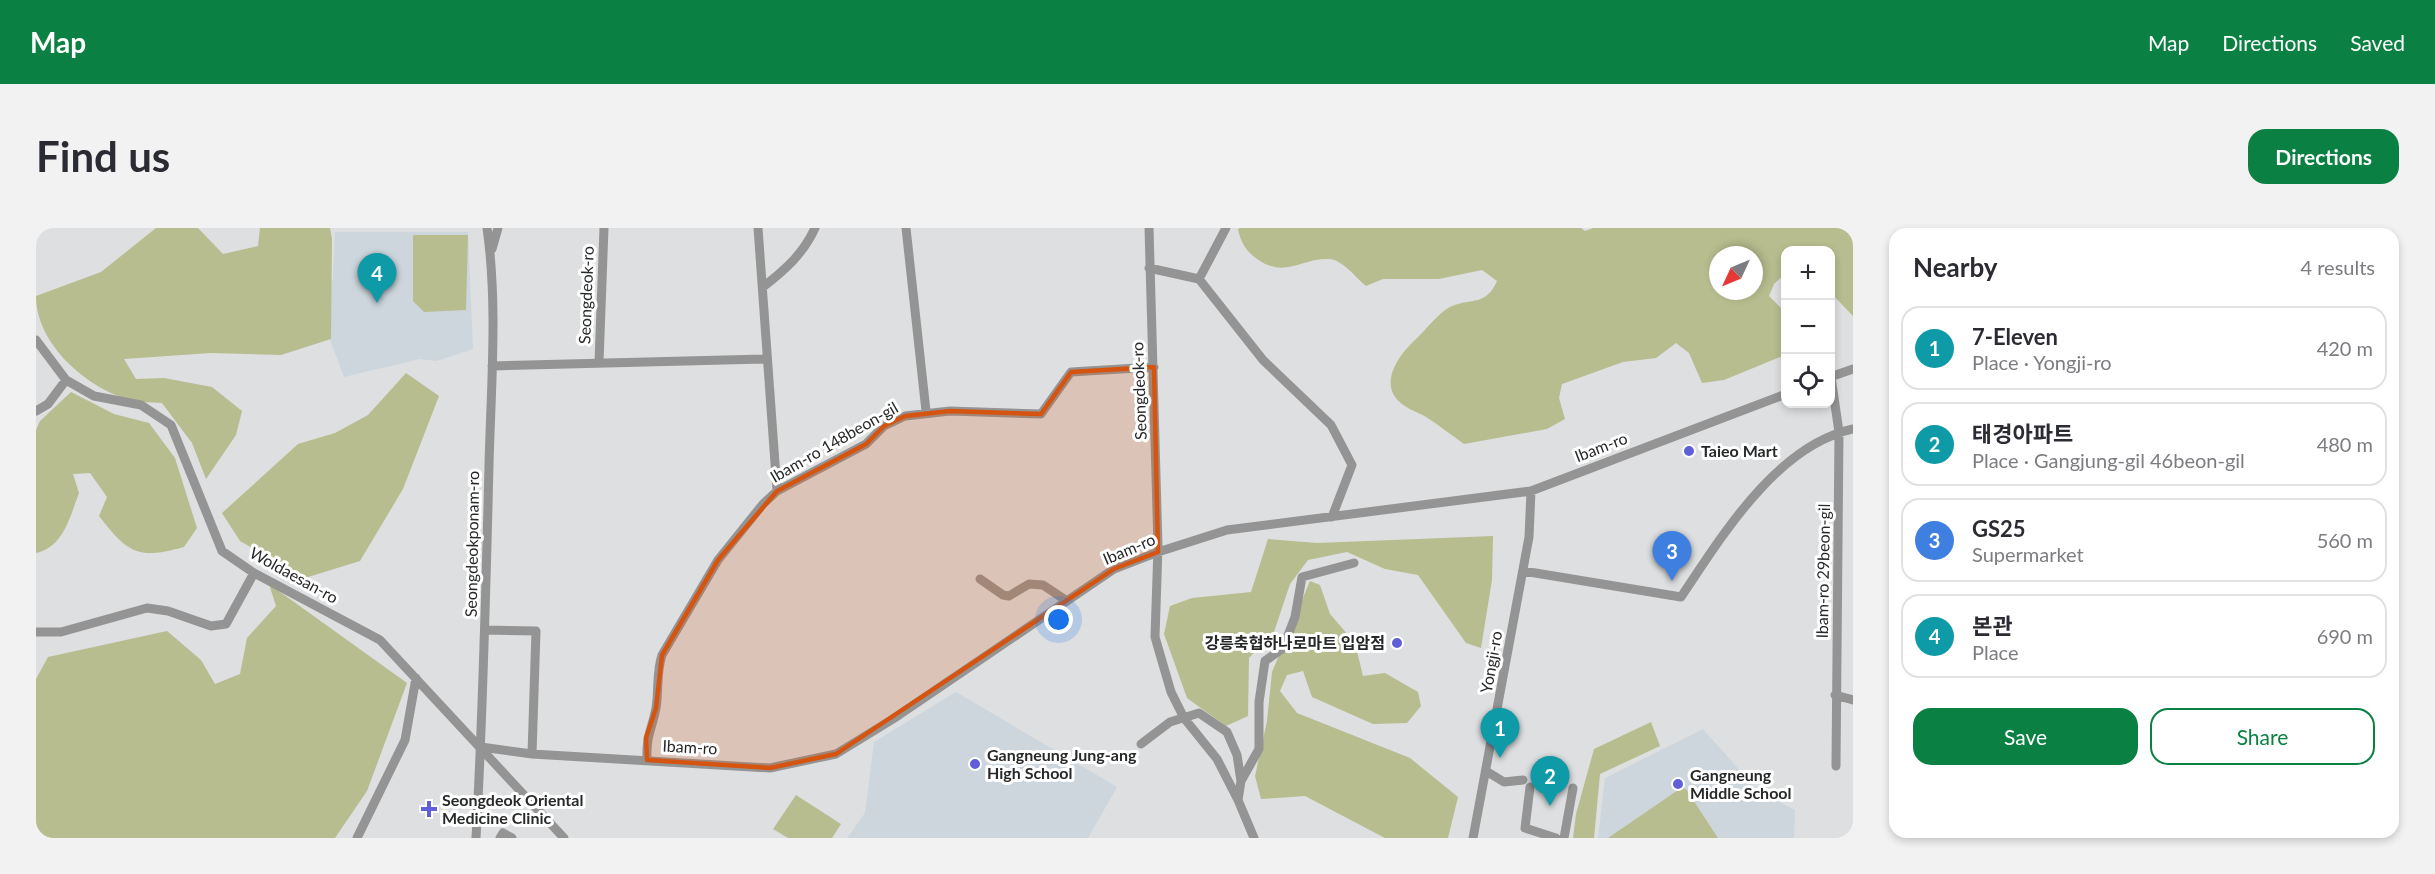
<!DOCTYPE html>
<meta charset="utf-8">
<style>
body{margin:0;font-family:Lato,"Noto Sans KR",sans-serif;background:#f2f2f3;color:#2b2b33}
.controls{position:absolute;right:18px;top:18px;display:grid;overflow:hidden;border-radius:12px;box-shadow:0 3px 9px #0003}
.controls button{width:54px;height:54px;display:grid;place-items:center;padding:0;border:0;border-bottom:2px solid #e1e1e2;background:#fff;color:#2b2b33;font:30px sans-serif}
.compass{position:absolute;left:1673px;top:18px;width:54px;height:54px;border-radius:50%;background:#fff;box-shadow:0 3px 9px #0003;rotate:226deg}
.you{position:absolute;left:1023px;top:392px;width:21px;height:21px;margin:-15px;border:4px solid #fff;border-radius:50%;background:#1a73e8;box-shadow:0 0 0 9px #1a73e833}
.badge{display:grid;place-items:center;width:39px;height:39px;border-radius:50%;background:#0b8043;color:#fff;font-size:20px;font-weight:700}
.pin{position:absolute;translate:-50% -50px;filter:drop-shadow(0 2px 3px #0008)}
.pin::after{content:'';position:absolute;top:32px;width:21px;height:18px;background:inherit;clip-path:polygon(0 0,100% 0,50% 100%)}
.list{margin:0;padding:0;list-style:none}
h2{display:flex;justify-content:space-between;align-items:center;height:78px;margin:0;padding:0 24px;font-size:26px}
h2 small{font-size:20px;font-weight:400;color:#7c7c81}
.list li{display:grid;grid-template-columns:39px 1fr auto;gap:18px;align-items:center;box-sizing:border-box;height:84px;margin:0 12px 12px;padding:0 12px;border:2px solid #e1e1e2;border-radius:18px}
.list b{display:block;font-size:22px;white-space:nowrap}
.list p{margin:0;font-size:20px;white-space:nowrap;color:#7c7c81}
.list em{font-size:20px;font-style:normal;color:#7c7c81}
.actions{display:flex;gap:12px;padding:18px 24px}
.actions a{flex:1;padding:14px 0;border:2px solid #0b8043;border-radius:18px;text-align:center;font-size:21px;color:#0b8043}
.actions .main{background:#0b8043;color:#fff}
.icon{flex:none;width:33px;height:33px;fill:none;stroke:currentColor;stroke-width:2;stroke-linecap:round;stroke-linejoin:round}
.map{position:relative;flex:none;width:1817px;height:610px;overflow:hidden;border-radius:18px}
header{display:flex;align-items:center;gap:36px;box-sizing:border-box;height:84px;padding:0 30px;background:#0b8043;color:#fff}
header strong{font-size:28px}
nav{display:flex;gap:33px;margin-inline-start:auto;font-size:21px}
.intro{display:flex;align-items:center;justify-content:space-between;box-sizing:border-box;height:144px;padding:0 36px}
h1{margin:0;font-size:42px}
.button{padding:15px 27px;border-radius:18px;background:#0b8043;color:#fff;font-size:21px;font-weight:700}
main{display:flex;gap:36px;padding:0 36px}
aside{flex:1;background:#fff;border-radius:18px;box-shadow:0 3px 9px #0003}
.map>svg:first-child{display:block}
.built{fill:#cdd6dd}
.green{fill:#b8bd8f;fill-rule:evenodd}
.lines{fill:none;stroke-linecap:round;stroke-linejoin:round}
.minor{stroke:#959494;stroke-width:9}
.marked{fill:#d5540f;fill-opacity:0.2;stroke:#d5540f;stroke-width:4.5;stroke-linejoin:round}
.poi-dot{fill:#615fd8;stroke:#fff;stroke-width:2}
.labels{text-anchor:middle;stroke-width:6;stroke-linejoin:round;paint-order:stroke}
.street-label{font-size:16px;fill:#272829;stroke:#fff}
.poi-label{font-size:16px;font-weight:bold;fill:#272829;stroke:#fff;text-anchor:start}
</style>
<header>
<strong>Map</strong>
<nav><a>Map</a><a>Directions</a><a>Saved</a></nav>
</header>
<div class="intro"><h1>Find us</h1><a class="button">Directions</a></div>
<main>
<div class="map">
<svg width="1817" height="610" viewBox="0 0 1817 610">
<rect width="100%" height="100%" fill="#dddfe1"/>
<!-- built -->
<path class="built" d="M299 4H432L437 121 400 133 384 131 308 149 289 98 292 63 297 51Z
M920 464 1081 559 1052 610H811L829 585 838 514Z
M1667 501 1722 563 1759 582 1758 610H1562L1569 550Z"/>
<!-- green -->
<path class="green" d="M120 0H162L187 26 222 18 224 0H294L296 11 295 111 245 127 175 125 88 131 100 151 128 150 176 159 206 183 200 207 170 251 156 215 126 175C115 174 103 175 93 172 50 159 0 116 0 68L65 44Z
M1204 0H1545L1549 3 1557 0H1817V88L1795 65 1794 22H1750L1749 46 1738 56 1733 68 1749 84V127L1688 152 1666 155 1653 125 1640 115 1620 130 1587 134 1526 156 1523 170 1529 191 1511 201 1428 216C1415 207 1403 197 1390 189 1380 183 1367 180 1359 169 1346 150 1365 125 1378 113 1389 103 1403 84 1416 78 1436 70 1450 78 1461 53L1446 42 1403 51H1347L1330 58C1319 49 1307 32 1293 31 1265 30 1249 51 1221 31 1210 23 1205 15 1202 1ZM1682 27H1718V63H1682Z
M377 7H432L430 82 388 84 377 73Z
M370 145 403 168 367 261 324 333 269 350 204 313 186 285 262 216 299 205 332 187Z
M35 164 78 186 113 195 139 230 161 300 148 319C101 332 92 325 63 288L71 269 54 245 37 246 43 265C34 288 28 319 0 325V202L4 193Z
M1457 308 1456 352 1445 420 1430 415 1382 347 1349 341 1311 324 1272 332 1254 356 1238 404 1213 430 1212 488 1190 498 1151 470 1128 406 1134 378 1156 370 1215 364 1232 311 1281 315Z
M1274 353 1284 357 1294 386 1319 415 1327 448 1349 445 1382 464 1385 478 1371 495 1337 496 1276 469 1267 443 1251 447 1244 463 1261 485 1374 530 1422 569 1412 610H1349L1269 568 1225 571 1219 548 1231 493 1236 444Z
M233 356 371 455 331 563 299 610H0V451L12 429 131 403 165 432 179 456 204 446 211 410 240 378Z
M1615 494 1624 518 1564 546 1558 610H1537L1540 586 1558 521Z
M1645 560 1650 561 1682 610H1572Z
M760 567 805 596 796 610H752L737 601Z"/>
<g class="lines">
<!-- minor -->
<path class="minor" d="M722 0 741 263
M870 0 890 183
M1113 0 1122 319 1119 409 1135 464 1148 490 1181 531 1202 572
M456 21 462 0
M1113 40 1163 51 1227 132 1295 197 1316 237 1296 289
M1163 51 1190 0
M727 59C749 42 767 26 779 0
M0 112 30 152 58 168 105 177 135 197 186 323 218 345 344 412 528 610
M563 134 568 0
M456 138 731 131
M1794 149 1817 141
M1795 149 1803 204 1800 538
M0 183 12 176 30 152
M1487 343 1645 369C1686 308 1740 218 1817 201
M944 351 967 367 973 368 993 356 1007 357 1031 373
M449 402 500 403 496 526
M0 404H25L111 380 132 383 175 398 190 396 218 345
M1799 467 1817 472
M1105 516 1134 494 1163 485 1191 504 1201 527 1205 553 1202 572 1218 610
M445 519 496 526 734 540 800 526 857 491 1078 341 1122 324 1191 302 1495 263 1750 166
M611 532C610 506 616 502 620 480 623 462 620 445 626 427L682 332 727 276 741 263 830 216 848 198 869 188 914 183 1005 186 1035 144 1118 139
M1450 543 1468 554 1487 552
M1205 553 1223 521V474L1229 433 1247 420 1259 389 1266 349 1318 335
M1494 559 1489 600 1520 610
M321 610 369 512 380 450
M440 610C447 486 450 361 453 237 455 158 462 77 451 0
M464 610 467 605 476 610
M1437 610 1493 309 1495 263
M1528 610 1537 560"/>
</g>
<!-- marked area -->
<path class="marked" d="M1118 139 1122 324 1078 341 800 526 734 540 611 532 610 510 620 480 626 427 682 332 741 263 830 216 848 198 869 188 914 183 1005 186 1035 144Z"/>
<!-- markers -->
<g class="poi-dot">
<circle cx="1653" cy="223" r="6"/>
<circle cx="1361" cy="415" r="6"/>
<circle cx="939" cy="536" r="6"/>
<circle cx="1642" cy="556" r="6"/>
<path d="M390 572h6v6h6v6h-6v6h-6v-6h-6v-6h6z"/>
</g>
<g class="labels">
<!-- street labels -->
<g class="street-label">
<text transform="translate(550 67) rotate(-88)" y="6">Seongdeok-ro</text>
<text transform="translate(1103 163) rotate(-92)" y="6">Seongdeok-ro</text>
<text transform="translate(798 214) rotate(-30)" y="6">Ibam-ro 148beon-gil</text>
<text transform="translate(1565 219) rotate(-21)" y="6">Ibam-ro</text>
<text transform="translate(436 316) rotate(-89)" y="6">Seongdeokponam-ro</text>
<text transform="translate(1093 321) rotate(-23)" y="6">Ibam-ro</text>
<text transform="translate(1787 343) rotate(-89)" y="6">Ibam-ro 29beon-gil</text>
<text transform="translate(258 347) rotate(29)" y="6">Woldaesan-ro</text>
<text transform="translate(1455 434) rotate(-80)" y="6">Yongji-ro</text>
<text transform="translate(654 519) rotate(3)" y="6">Ibam-ro</text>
</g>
<!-- poi labels -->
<g class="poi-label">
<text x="1665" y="229">Taieo Mart</text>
<text x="1349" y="421" text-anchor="end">강릉축협하나로마트 입암점</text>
<text x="951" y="533">Gangneung Jung-ang<tspan x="951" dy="18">High School</tspan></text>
<text x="1654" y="553">Gangneung<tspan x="1654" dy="18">Middle School</tspan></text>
<text x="406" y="578">Seongdeok Oriental<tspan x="406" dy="18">Medicine Clinic</tspan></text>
</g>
</g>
</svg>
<div class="controls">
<button>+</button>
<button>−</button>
<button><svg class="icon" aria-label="locate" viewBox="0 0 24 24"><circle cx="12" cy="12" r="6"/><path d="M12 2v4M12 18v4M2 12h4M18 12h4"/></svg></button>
</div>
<svg class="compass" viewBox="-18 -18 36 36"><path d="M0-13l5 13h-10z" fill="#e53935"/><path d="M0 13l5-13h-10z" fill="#7c7c81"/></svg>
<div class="you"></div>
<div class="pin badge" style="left:1464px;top:530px;background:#0f9aa8">1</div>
<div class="pin badge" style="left:1514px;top:578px;background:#0f9aa8">2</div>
<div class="pin badge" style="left:1636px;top:353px;background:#3f7fe0">3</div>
<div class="pin badge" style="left:341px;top:75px;background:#0f9aa8">4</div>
</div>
<aside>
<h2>Nearby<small>4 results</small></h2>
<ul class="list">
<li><span class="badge" style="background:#0f9aa8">1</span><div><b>7-Eleven</b><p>Place · Yongji-ro</p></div><em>420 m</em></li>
<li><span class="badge" style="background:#0f9aa8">2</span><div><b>태경아파트</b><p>Place · Gangjung-gil 46beon-gil</p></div><em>480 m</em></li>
<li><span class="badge" style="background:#3f7fe0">3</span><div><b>GS25</b><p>Supermarket</p></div><em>560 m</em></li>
<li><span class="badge" style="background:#0f9aa8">4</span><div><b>본관</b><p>Place</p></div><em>690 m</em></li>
</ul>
<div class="actions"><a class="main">Save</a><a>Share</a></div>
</aside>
</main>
